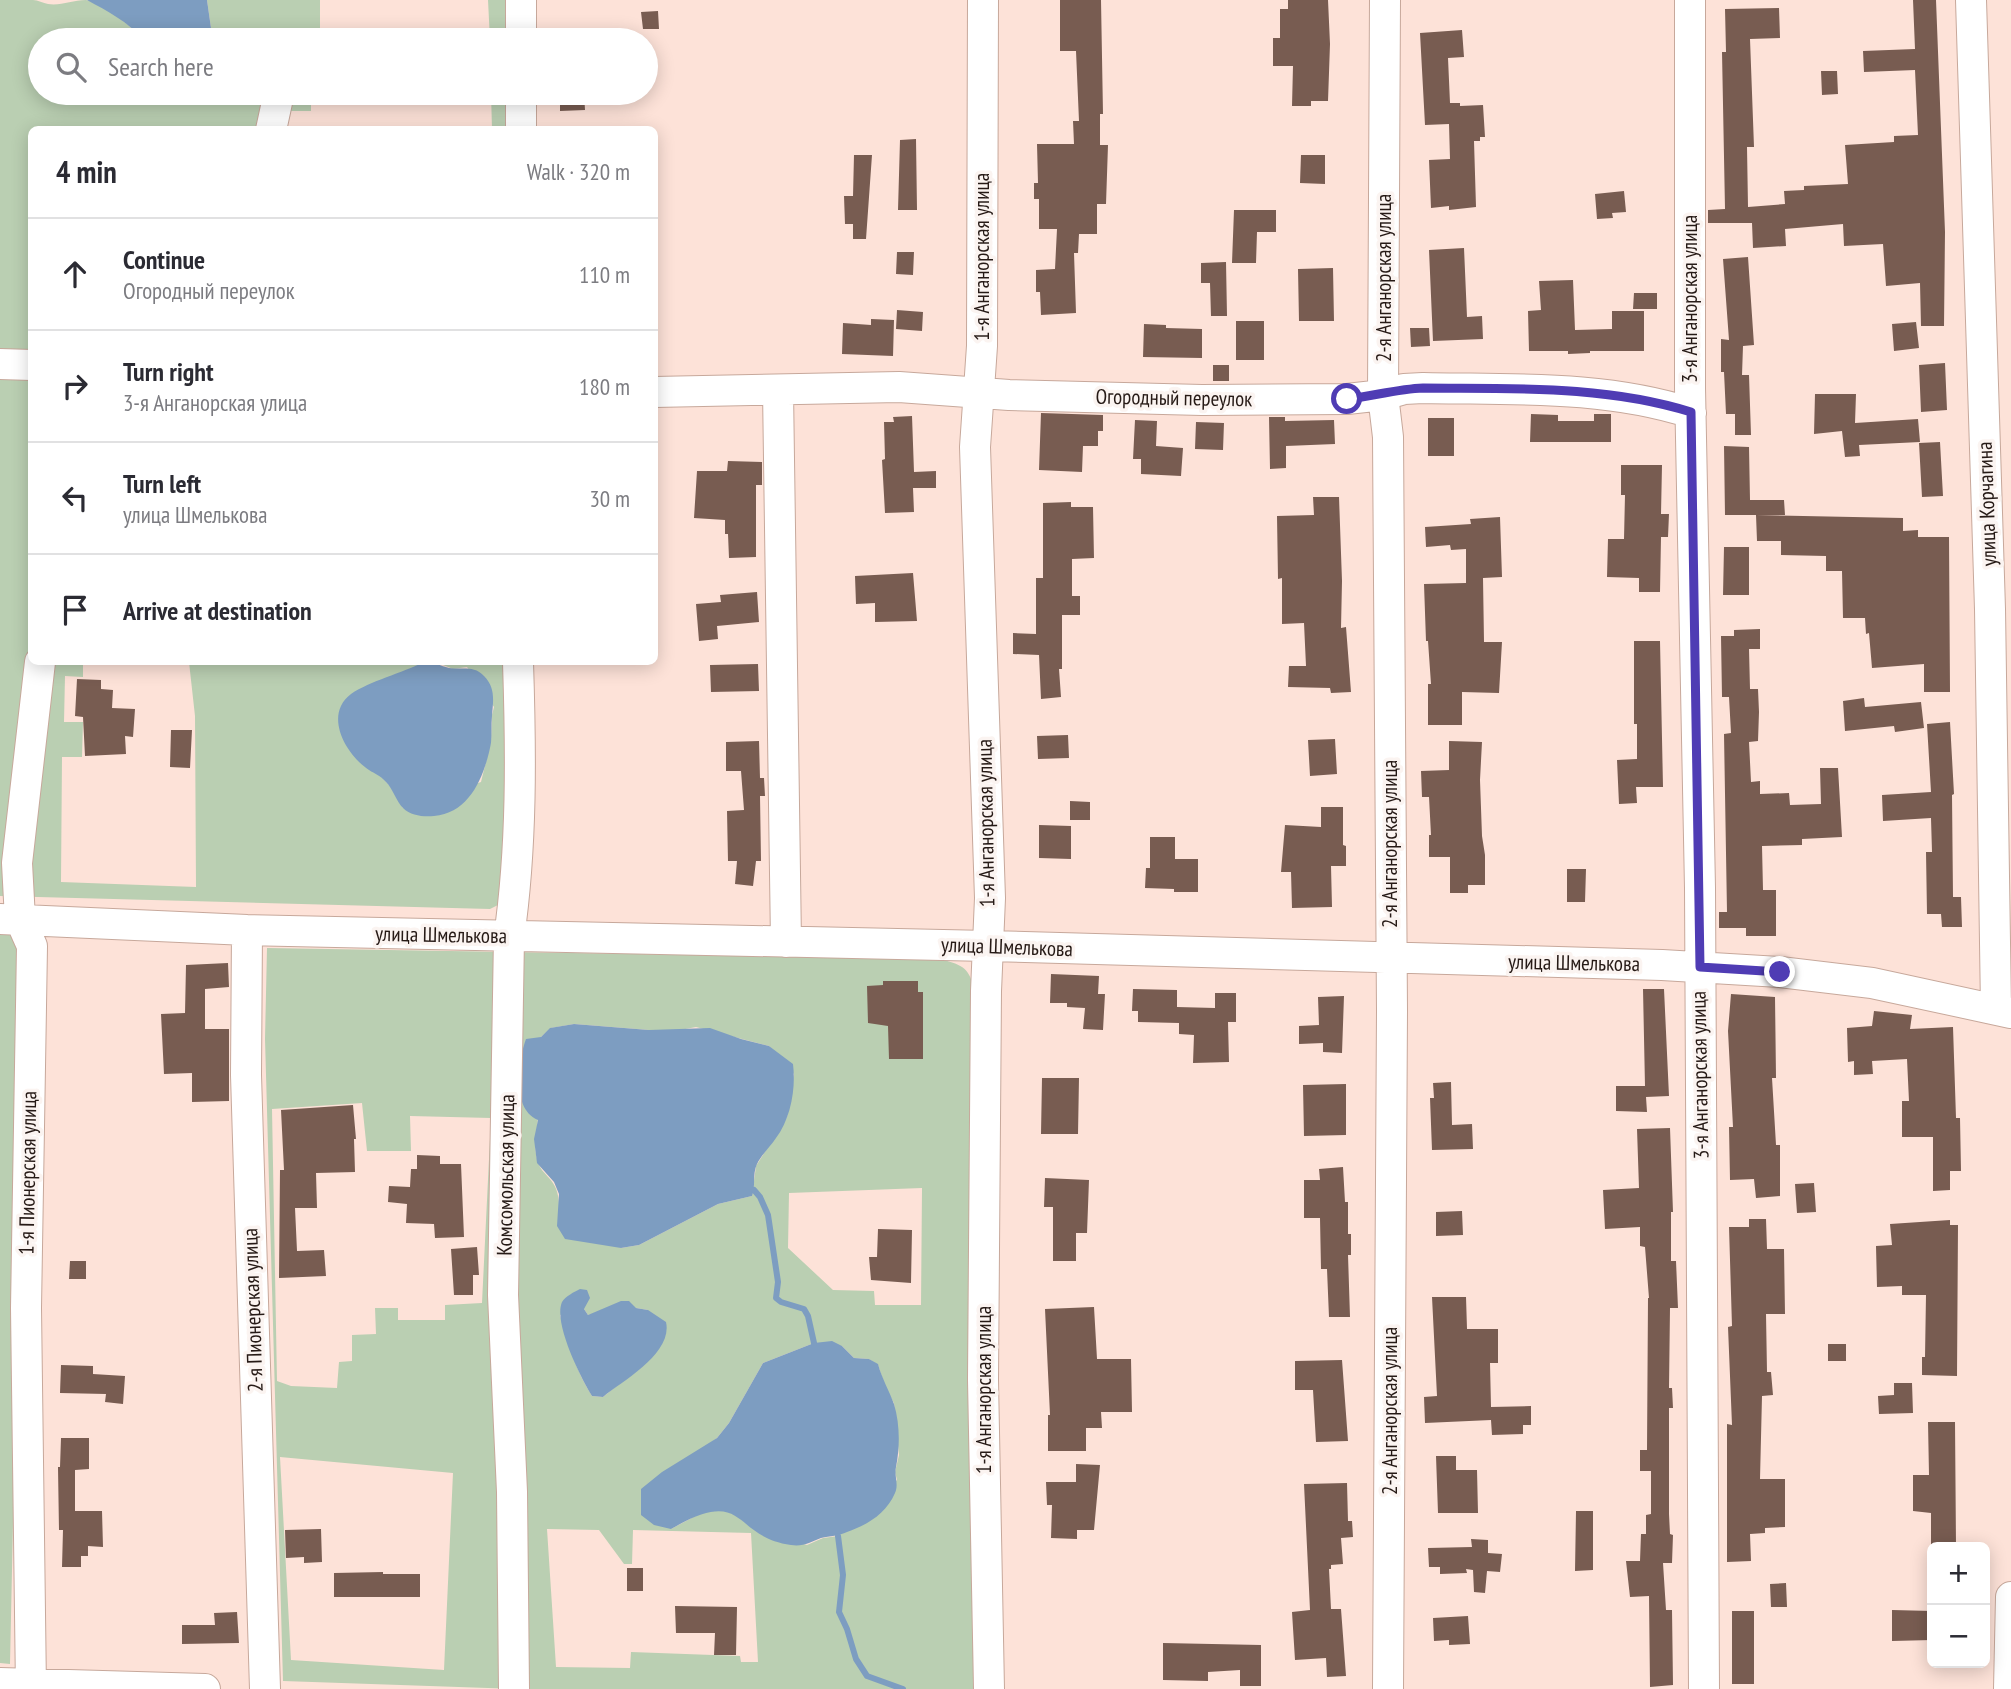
<!DOCTYPE html>
<meta charset="utf-8">
<style>
body{margin:0;font-family:"PT Sans Narrow",sans-serif;background:#f2f2f3;color:#2b2b33}
.controls{position:absolute;right:21px;bottom:21px;display:grid;overflow:hidden;border-radius:10px;box-shadow:0 4px 18px #0003}
.controls button{width:63px;height:63px;display:grid;place-items:center;padding:0;border:0;border-bottom:2px solid #e1e1e2;background:#fff;color:#2b2b33;font:35px sans-serif}
.stop{position:absolute;width:21px;height:21px;margin:-16px;border:5px solid #4f3cb4;border-radius:50%;background:#fff}
.stop.end{background:#4f3cb4;border-color:#fff;box-shadow:0 2px 7px #0008}
.list{margin:0;padding:0;list-style:none}
h2{display:flex;justify-content:space-between;align-items:center;height:91px;margin:0;padding:0 28px;font-size:30px}
h2 small{font-size:23px;font-weight:400;color:#7c7c81}
.list li{display:grid;grid-template-columns:46px 1fr auto;gap:21px;align-items:center;box-sizing:border-box;height:112px;padding:0 28px;border-top:2px solid #e1e1e2}
.list b{display:block;font-size:26px;white-space:nowrap}
.list p{margin:0;font-size:23px;white-space:nowrap;color:#7c7c81}
.list em{font-size:23px;font-style:normal;color:#7c7c81}
.icon{flex:none;width:38px;height:38px;fill:none;stroke:currentColor;stroke-width:2;stroke-linecap:round;stroke-linejoin:round}
.map{position:relative;flex:none;width:2011px;height:1689px;overflow:hidden}
.search{position:absolute;background:#fff;box-shadow:0 4px 18px #0003;left:28px;top:28px;width:630px;height:77px;display:flex;align-items:center;gap:18px;box-sizing:border-box;padding:0 24px;border-radius:38px;color:#7c7c81;font-size:26px}
.panel{position:absolute;background:#fff;box-shadow:0 4px 18px #0003;left:28px;top:126px;width:630px;height:539px;border-radius:10px}
.map>svg:first-child{display:block}
.green{fill:#bacfb2;fill-rule:evenodd}
.water{fill:#7d9dc1}
.lines{fill:none;stroke-linecap:round;stroke-linejoin:round}
.stream{stroke:#7d9dc1;stroke-width:6}
.building{fill:#785c51}
.minor-casing{stroke:#c7a89b;stroke-width:32}
.minor{stroke:#fff;stroke-width:30}
.route{stroke:#4f3cb4;stroke-width:9}
.labels{text-anchor:middle;stroke-width:7;stroke-linejoin:round;paint-order:stroke}
.street-label{font-size:21px;fill:#261a16;stroke:#fbf4f1}
</style>
<div class="map">
<svg width="2011" height="1689" viewBox="0 0 2011 1689">
<rect width="100%" height="100%" fill="#fde2d8"/>
<!-- green -->
<path class="green" d="M0 0C11 0 22 0 33 0 38 0 43 3 48 4 61 6 72 0 86 0 103 3 132 26 143 40H40V93H311V111H283L282 129 32 130 31 353 0 352Z
M207 0H320V40H200L211 28Z
M488 0H513V40H490Z
M491 93H513V129H492Z
M0 374 31 375 32 662H83V677L65 676 64 722H83L82 757H62L61 882 196 887 195 716 189 662H429L401 674 377 772 390 786 403 808 481 782 491 741 492 715 494 707 467 667 453 669 436 662H507L506 893 500 904 490 909 0 896Z
M0 927 11 930 25 957 10 1664 0 1663Z
M267 948 941 959C964 966 969 967 975 992L977 1689H516L283 1681 265 1039ZM574 1024 649 1030H680L696 1027 769 1046 794 1074 787 1117 756 1166 752 1196 718 1204 639 1245 621 1248 559 1207C559 1176 541 1178 537 1159 533 1143 538 1130 538 1115 539 1089 540 1063 541 1037L551 1028ZM362 1103 367 1151H411L410 1116 491 1118 482 1303 445 1305V1320H398V1308H375L376 1334 352 1335V1361L339 1362 337 1388 291 1386 277 1381 272 1109ZM922 1188 921 1305H875L874 1291 833 1290 788 1248 789 1193ZM636 1308 648 1310 625 1379 603 1397 592 1396C576 1371 568 1344 560 1315L584 1309 588 1315ZM814 1343 842 1346 854 1358 869 1359 878 1365 886 1389 894 1403 899 1455 895 1472 897 1480 838 1536 823 1538 807 1545 751 1527 733 1513 724 1510 703 1512 671 1529 703 1449 717 1438 729 1423 763 1363ZM280 1457 453 1473 444 1670 291 1660ZM547 1529 599 1530 624 1564H632L633 1530 751 1533 758 1662H741L740 1656 631 1652 630 1668 556 1667Z"/>
<!-- water -->
<path class="water" d="M87 0H207L211 28 200 40H143C129 22 107 11 87 0Z
M424 662C435 661 439 666 449 668 462 670 474 665 484 676 496 688 493 702 492 716 491 725 492 734 491 743 485 774 471 813 434 816 424 817 411 816 403 808 396 801 393 789 386 782 380 775 375 774 369 770 346 755 323 715 351 694 370 681 402 673 424 662Z
M574 1024 649 1030 710 1028 741 1039 769 1046 793 1064C796 1088 791 1118 776 1138 770 1147 762 1154 757 1164 752 1175 756 1186 752 1196L718 1204 639 1245 621 1248 565 1239 557 1226 559 1194 554 1182 537 1163 534 1139 538 1120C511 1109 518 1061 526 1039L541 1037 550 1028Z
M580 1289 587 1290 590 1298 584 1309 588 1315 621 1301H629L636 1308 648 1310 666 1322C673 1353 624 1380 603 1397L592 1396C581 1378 553 1323 562 1302 566 1296 574 1292 580 1289Z
M832 1341 842 1346 854 1358 869 1359 878 1364C882 1379 889 1390 894 1404 900 1424 900 1447 896 1467 894 1476 899 1484 895 1493 886 1514 867 1525 847 1532 839 1536 830 1536 821 1538 811 1542 803 1547 791 1545 730 1536 748 1485 671 1529L654 1525 641 1515V1489L662 1472 717 1438 729 1423 763 1363 814 1343Z"/>
<g class="lines">
<!-- stream -->
<path class="stream" d="M754 1190 760 1197 768 1215 778 1282 776 1298 781 1302 804 1309 808 1316 814 1343
M838 1536 843 1575 839 1612 847 1629 856 1659 867 1676 903 1689"/>
</g>
<!-- building -->
<path class="building" d="M1060 0H1101L1103 114H1100V145H1108L1106 204H1097V234H1079L1078 253H1074L1076 313 1041 315 1040 292H1036V270L1055 269 1057 229H1039V199H1034V183H1038L1037 144H1074L1073 121H1079L1076 51H1060Z
M1288 0H1328L1330 44 1328 101H1311V106H1292L1293 66H1273V38H1280V9H1288Z
M1913 0H1936L1945 232 1944 326H1921L1920 283 1886 286 1883 244 1844 246 1843 224 1785 229 1786 246 1753 248 1752 223H1708V210L1725 209 1722 52H1726L1725 9 1779 8 1780 38 1750 39 1754 147H1747L1748 207 1785 204 1784 191 1804 190V186L1848 184 1845 145 1894 142V136L1918 135 1915 70 1864 72 1863 51 1915 49Z
M658 11 659 29H643L641 12Z
M1462 30 1464 57 1448 58 1450 103H1460V106L1483 105 1485 137H1480V141H1474L1476 207 1449 210V206L1431 208 1429 160 1450 159 1449 124 1425 125 1420 33Z
M1821 71H1837L1838 94 1822 95Z
M560 93H584L585 110 560 111Z
M916 139 917 210H898L900 140Z
M854 155H872L866 239H853V224H845L844 196H853Z
M1301 155H1325V184L1300 183Z
M1624 191 1626 212 1612 213 1613 218 1597 219 1595 194Z
M1234 210H1276V232H1257L1256 263H1232Z
M1464 248 1467 317 1482 316 1483 339 1433 341 1429 250Z
M897 252H914L913 275 896 274Z
M1748 257 1754 345 1743 346 1742 375H1749L1751 435H1735V414H1726L1724 372H1721V339L1729 340 1723 259Z
M1226 262 1227 316H1211L1210 283H1201V263Z
M1333 268 1334 321H1299L1298 269Z
M1573 280 1575 330 1612 329V311H1644V351H1590V353L1568 354V351H1529L1528 311 1541 310 1539 281Z
M1634 293H1657V309H1633Z
M897 310 923 312 922 331 896 329Z
M871 319 894 320 893 356 842 354 843 323 871 325Z
M1236 321H1264V360H1236Z
M1916 322 1919 348 1894 351 1892 324Z
M1144 324 1166 325V328L1202 329V358L1143 357Z
M1410 328H1429L1430 346 1411 347Z
M1945 363 1947 410 1921 412 1919 365Z
M1213 365H1229V381H1213Z
M1815 394H1856L1855 423 1918 419 1920 442 1859 445 1860 456 1845 457 1842 431 1814 434Z
M1041 413 1103 415V431H1098V446H1083L1082 472 1039 470Z
M1531 414 1558 415V421H1594V414H1611V442H1530Z
M912 416 914 472 936 471V488H913L914 512 885 513 882 460 885 459 884 422H894L893 417Z
M1269 417H1285V421L1334 420 1335 444 1286 446V468L1270 469Z
M1428 418H1454V456H1428Z
M1135 420 1157 421 1156 446 1183 448 1181 476 1141 474V459H1133Z
M1196 422 1224 423 1223 450 1195 449Z
M1940 442 1943 496 1922 497 1919 443Z
M1724 446 1749 447 1750 500H1784L1785 515H1725Z
M728 461 762 462V485H756V557L729 558 728 534H725V520L694 518 697 471H727Z
M1621 465H1662L1661 514H1669L1668 537H1661L1660 592H1639V578L1607 577 1608 539H1624L1625 495H1621Z
M1313 497H1339L1342 581 1341 628 1346 627 1351 692 1331 693 1330 688 1288 687 1289 666H1306L1304 623 1282 624V578L1278 579 1277 516 1314 515Z
M1071 502V507H1093L1094 558 1072 559V596H1080V615H1062V669H1059L1061 697 1041 699 1039 655 1013 654V633L1036 634V578H1043V503Z
M1756 515 1903 518V531L1918 530V537H1949L1950 692H1924V664L1872 668 1869 633 1866 634 1865 618H1843L1842 571H1826V556L1781 555V541H1757Z
M1500 517 1502 577 1483 578 1484 642H1502L1499 693 1462 692V725H1428V684H1431L1428 641H1426L1424 584 1466 583V549L1451 550 1450 545 1426 547 1425 527 1471 524 1470 519Z
M1724 547H1749V595H1723Z
M913 573 917 621 875 622V603L856 604 855 576Z
M757 592 759 622 717 626 718 639 699 641 696 604 721 602 720 595Z
M1760 629V649H1749L1750 689H1758L1759 712 1758 741 1749 742 1751 782 1760 781V794L1789 793 1790 805 1821 804 1820 768H1838L1842 837 1802 839V845L1762 846 1763 890H1776V936H1746V928H1719V912H1727L1724 734 1731 733 1729 697H1722L1721 636H1734V630Z
M1634 641H1660L1663 787H1636L1637 803 1619 804 1617 760 1637 759V724H1634Z
M758 664 759 691 711 692 710 665Z
M77 679 101 680V689L113 690 112 708 135 709 133 737 125 736 126 754 85 756 83 717 75 716Z
M1864 698 1865 707 1921 702 1924 728 1895 732 1894 726 1845 731 1843 701Z
M1950 722 1954 794 1952 795 1953 897H1961L1962 927H1942L1941 914H1927L1926 852H1932L1931 818 1883 821 1882 795 1931 792 1927 724Z
M171 730H192L190 768 170 767Z
M1068 735 1069 758 1038 759 1037 736Z
M1335 739 1337 774 1310 776 1308 740Z
M759 741 760 778H764L765 796H760L761 861H756L753 886 735 884 737 861H728L727 811 744 810 741 771H726V742Z
M1449 741 1482 742 1480 780 1482 836 1485 855V885H1468V893H1450V857H1429V835H1431L1429 797H1422L1421 771 1449 770Z
M1070 801 1090 802V820H1070Z
M1321 807H1343V845L1346 846V866H1331L1332 907 1292 908 1291 872H1281L1285 825 1321 827Z
M1039 825 1071 826V859L1039 858Z
M1150 837H1175V859H1198V892H1174V889L1145 888 1146 868H1150Z
M1567 869H1586L1585 902H1567Z
M228 963 229 987 205 989V1029H229V1101L192 1102V1073L164 1074 161 1014 185 1013 186 965Z
M1051 974 1099 976 1098 994H1105L1103 1030 1083 1029 1085 1008 1067 1007V1003H1050Z
M883 981H918V992H923V1059H889L888 1026 868 1023 867 986 883 985Z
M1133 989 1177 990V1007L1215 1008V993H1236V1022H1228L1229 1062 1193 1063 1194 1035 1179 1034V1023L1138 1022V1011H1132Z
M1643 989H1664L1669 1096 1646 1097 1647 1112 1616 1111V1086H1645Z
M1731 994 1775 997 1776 1078H1772L1776 1145H1780V1196L1756 1198 1754 1179 1730 1180 1729 1127H1733L1728 1031Z
M1344 996 1342 1053 1323 1052V1043L1299 1044V1026L1319 1025 1318 997Z
M1874 1011 1912 1015 1910 1029 1953 1027 1956 1118H1960L1961 1171H1950V1190L1933 1191V1137H1902V1101H1909L1907 1059 1872 1061 1873 1074 1854 1075V1061L1848 1062 1847 1028 1872 1026Z
M1042 1078H1079L1078 1134H1041Z
M1451 1082 1452 1125 1472 1124 1473 1149 1432 1150 1430 1098H1434L1433 1083Z
M1346 1084V1135L1304 1136 1303 1085Z
M353 1105 356 1139H354L355 1172 316 1173 317 1208H295L297 1251 324 1250 326 1276 279 1278 280 1170H284L281 1110Z
M1670 1128 1673 1212H1671V1261H1676L1678 1308H1670L1669 1388H1672L1673 1408H1669V1514L1670 1534 1673 1535 1672 1563H1663L1666 1610H1672L1673 1685 1650 1687 1649 1596 1630 1597 1626 1561H1640L1641 1534H1646V1515L1651 1514V1471H1640V1450H1647L1648 1298H1649L1645 1247 1640 1246V1227L1605 1229 1603 1190 1639 1188 1637 1129Z
M417 1155 440 1156V1164H461L464 1237 435 1238 434 1224 406 1223 407 1204 388 1202 389 1186 410 1187 411 1169H417Z
M1343 1167 1345 1202H1348V1234H1351V1255H1348L1350 1317H1329L1327 1269H1321L1320 1218H1304V1180H1320L1319 1169Z
M1045 1178 1089 1180 1087 1233H1076V1261H1053V1207H1044Z
M1814 1183 1816 1212 1797 1213 1795 1184Z
M1462 1211 1463 1235 1436 1236V1212Z
M1749 1219H1766L1767 1249H1784L1785 1314H1766L1767 1372H1771L1773 1395 1762 1396 1760 1479H1785V1527L1765 1528V1533L1750 1534 1751 1561 1727 1562V1424L1732 1425 1728 1327 1732 1326 1729 1227H1749Z
M1950 1220V1225H1958L1957 1376 1922 1375V1357H1925L1926 1295H1902V1286L1877 1287 1876 1246 1892 1245 1890 1224Z
M878 1229 912 1230 911 1283 871 1280 869 1257H877Z
M477 1247 479 1275H473V1295H454L451 1249Z
M70 1261H86V1279H69Z
M1432 1297H1466L1467 1329H1498V1363H1490L1491 1407 1531 1406V1425H1523V1434L1492 1435 1491 1420 1425 1423 1424 1397 1437 1396Z
M1094 1307 1097 1359H1131L1132 1412H1101L1102 1428H1086V1451H1048V1415H1050L1045 1309Z
M1828 1344H1846V1361H1828Z
M1342 1360 1348 1441 1316 1442 1313 1390H1295V1361Z
M61 1365 93 1366V1374L125 1376 123 1404 105 1402 106 1394 60 1393Z
M1894 1383H1912L1913 1413 1879 1414 1878 1396 1894 1395Z
M1928 1422H1955L1956 1547H1931V1513L1913 1511V1475H1929Z
M61 1438H89V1469L75 1470V1511H102L103 1547 88 1546V1556H81V1567H62L63 1530H59L58 1467H60Z
M1436 1456H1456V1470H1477L1478 1513H1438Z
M1076 1464 1100 1465 1094 1530H1077V1539L1051 1538 1052 1505H1047L1046 1482H1076Z
M1347 1483 1348 1521H1352L1353 1537 1341 1538 1343 1564 1331 1565V1569H1329L1331 1609H1341L1346 1676 1327 1677 1326 1658 1295 1660 1292 1612 1310 1610 1304 1484Z
M1576 1511H1593V1570L1575 1571Z
M321 1529 322 1562 304 1563V1557L286 1558 285 1530Z
M1471 1539 1488 1540V1553L1502 1554 1500 1572 1487 1571 1485 1593 1474 1592 1473 1570 1466 1569 1467 1573 1440 1574V1567H1429L1428 1548 1472 1547Z
M627 1568H643V1591H627Z
M383 1572V1574H420V1597H334V1573Z
M1786 1583 1787 1607H1771L1770 1584Z
M675 1606 737 1607 736 1655H714L715 1633H676Z
M1892 1610 1932 1611V1640L1892 1641Z
M1732 1611H1754V1684H1732Z
M237 1612 239 1643 182 1644V1625H215L214 1613Z
M1468 1616 1470 1644 1449 1645V1640L1434 1641 1433 1618Z
M1163 1643 1261 1645V1686H1240V1670L1208 1672V1681L1163 1680Z"/>
<g class="lines">
<!-- minor casing -->
<g class="minor-casing">
<path id="minor" d="M983 0 982 346 975 447 990 898 986 991 983 1380 989 1689
M1385 0 1383 395 1388 437 1392 1011 1388 1689
M1690 0V388L1700 888 1704 1689
M1971 0 1990 609 1996 1009
M521 40V0
M271 130 279 93
M521 130V93
M0 364 32 365
M778 390 786 942
M654 392 899 387 1009 395 1202 400 1347 399 1383 395 1404 389 1423 388C1513 390 1604 385 1691 413
M0 919 247 930 988 946 1662 965 1780 972 1872 983 2011 1013
M247 930 246 1075 265 1689
M0 1683 205 1689
M31 1689 26 1308 32 946 20 919 17 863 40 662
M514 1689 512 1492 503 1295 509 937C522 846 521 753 518 662
M2009 1689 2011 1597"/>
</g>
<!-- minor -->
<use href="#minor" class="minor"/>
</g>
<g class="lines">
<!-- route -->
<path class="route" d="M1347 399C1373 396 1398 389 1423 388 1513 389 1604 385 1691 412L1700 967 1780 972"/>
</g>
<g class="labels">
<!-- street labels -->
<g class="street-label">
<text transform="translate(982 257) rotate(-90)" y="7">1-я Анганорская улица</text>
<text transform="translate(1384 278) rotate(-90)" y="7">2-я Анганорская улица</text>
<text transform="translate(1690 299) rotate(-90)" y="7">3-я Анганорская улица</text>
<text transform="translate(1174 398) rotate(1)" y="7">Огородный переулок</text>
<text transform="translate(1987 504) rotate(-92)" y="7">улица Корчагина</text>
<text transform="translate(986 823) rotate(-91)" y="7">1-я Анганорская улица</text>
<text transform="translate(1390 844) rotate(-90)" y="7">2-я Анганорская улица</text>
<text transform="translate(441 935) rotate(1)" y="7">улица Шмелькова</text>
<text transform="translate(1007 947) rotate(2)" y="7">улица Шмелькова</text>
<text transform="translate(1574 963) rotate(1)" y="7">улица Шмелькова</text>
<text transform="translate(1700 1075) rotate(-91)" y="7">3-я Анганорская улица</text>
<text transform="translate(28 1173) rotate(-89)" y="7">1-я Пионерская улица</text>
<text transform="translate(506 1175) rotate(-89)" y="7">Комсомольская улица</text>
<text transform="translate(253 1310) rotate(-92)" y="7">2-я Пионерская улица</text>
<text transform="translate(984 1390) rotate(-90)" y="7">1-я Анганорская улица</text>
<text transform="translate(1390 1411) rotate(-90)" y="7">2-я Анганорская улица</text>
</g>
</g>
</svg>
<div class="controls">
<button>+</button>
<button>−</button>
</div>
<div class="stop" style="left:1347px;top:399px"></div>
<div class="stop end" style="left:1780px;top:972px"></div>
<div class="search"><svg class="icon" aria-label="search" viewBox="0 0 24 24"><circle cx="10" cy="10" r="6"/><path d="M15 15l6 6"/></svg>Search here</div>
<section class="panel">
<h2>4 min<small>Walk · 320 m</small></h2>
<ul class="list">
<li><svg class="icon" aria-label="ahead" viewBox="0 0 24 24"><path d="M12 20V5M6 11l6-6 6 6"/></svg><div><b>Continue</b><p>Огородный переулок</p></div><em>110 m</em></li>
<li><svg class="icon" aria-label="right" viewBox="0 0 24 24"><path d="M7 20v-9h11M14 6l5 5-5 5"/></svg><div><b>Turn right</b><p>3-я Анганорская улица</p></div><em>180 m</em></li>
<li><svg class="icon" aria-label="left" viewBox="0 0 24 24"><path d="M17 20v-9H6M10 6l-5 5 5 5"/></svg><div><b>Turn left</b><p>улица Шмелькова</p></div><em>30 m</em></li>
<li><svg class="icon" aria-label="arrive" viewBox="0 0 24 24"><path d="M6 21V4h12l-3 4 3 4H6"/></svg><div><b>Arrive at destination</b></div></li>
</ul>
</section>
</div>
